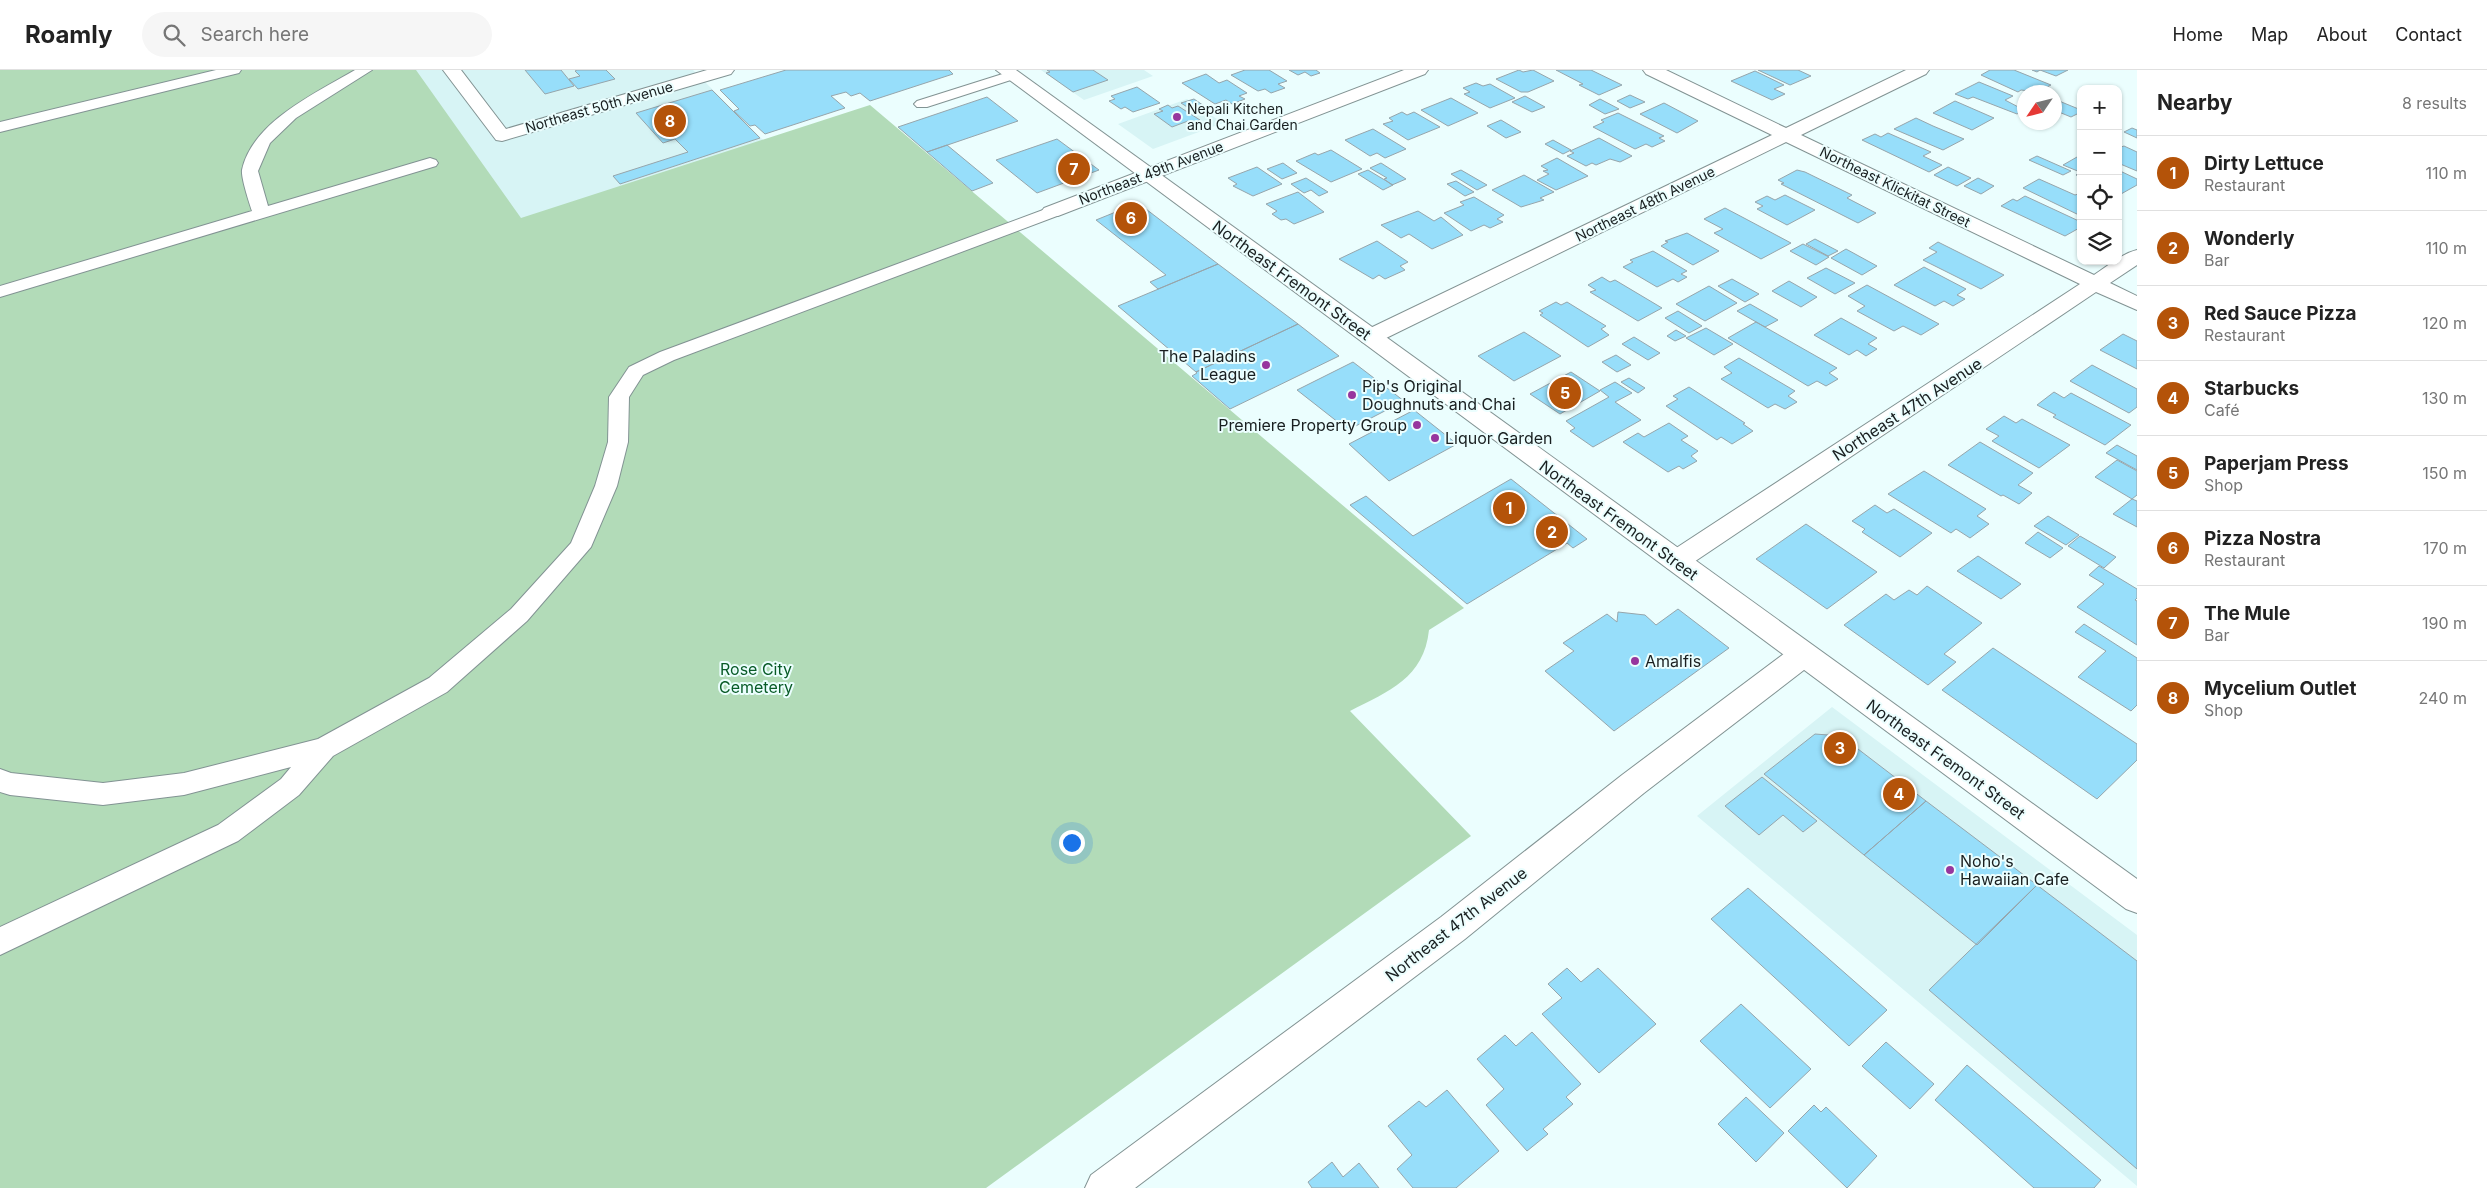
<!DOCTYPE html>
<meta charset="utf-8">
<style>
body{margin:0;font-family:Inter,sans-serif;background:#f6f6f6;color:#222}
.controls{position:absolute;right:15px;top:15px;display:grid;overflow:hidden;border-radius:10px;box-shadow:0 1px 4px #0004}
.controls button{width:45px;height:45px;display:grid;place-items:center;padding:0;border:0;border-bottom:1px solid #e0e0e0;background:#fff;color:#222;font:25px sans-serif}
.compass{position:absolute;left:2017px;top:15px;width:45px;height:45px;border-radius:50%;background:#fff;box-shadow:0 1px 4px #0004;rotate:235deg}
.you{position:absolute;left:1071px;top:772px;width:18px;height:18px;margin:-12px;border:4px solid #fff;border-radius:50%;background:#1a73e8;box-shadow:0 0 0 8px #1a73e833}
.badge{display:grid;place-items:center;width:32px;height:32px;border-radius:50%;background:#b45309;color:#fff;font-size:16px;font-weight:700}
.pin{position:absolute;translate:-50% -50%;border:2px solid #fff;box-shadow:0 1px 5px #0006}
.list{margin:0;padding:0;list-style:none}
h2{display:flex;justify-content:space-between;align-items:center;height:65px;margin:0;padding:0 20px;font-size:21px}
h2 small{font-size:16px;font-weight:400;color:#767676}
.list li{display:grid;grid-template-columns:32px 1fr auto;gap:15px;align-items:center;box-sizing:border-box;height:75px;padding:0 20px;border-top:1px solid #e0e0e0}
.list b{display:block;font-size:19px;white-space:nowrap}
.list p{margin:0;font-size:16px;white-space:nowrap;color:#767676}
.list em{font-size:16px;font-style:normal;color:#767676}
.icon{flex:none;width:28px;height:28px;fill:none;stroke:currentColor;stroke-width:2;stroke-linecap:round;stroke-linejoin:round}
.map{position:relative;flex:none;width:2137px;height:1118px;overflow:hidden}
header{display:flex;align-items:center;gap:30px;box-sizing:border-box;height:70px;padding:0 25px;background:#fff;border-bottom:1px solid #e0e0e0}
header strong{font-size:24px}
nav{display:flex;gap:28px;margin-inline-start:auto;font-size:18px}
.search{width:350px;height:45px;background:#f6f6f6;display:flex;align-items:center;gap:12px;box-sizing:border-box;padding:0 18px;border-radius:28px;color:#767676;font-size:19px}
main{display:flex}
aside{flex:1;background:#fff}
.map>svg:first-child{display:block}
.built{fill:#d7f4f5}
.green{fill:#b2dbb8}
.building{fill:#97defa;stroke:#96a5ab}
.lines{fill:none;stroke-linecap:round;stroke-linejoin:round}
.lane-casing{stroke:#829393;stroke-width:2}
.street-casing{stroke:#829393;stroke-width:2}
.secondary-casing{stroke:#829393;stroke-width:2}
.lane{fill:#fff;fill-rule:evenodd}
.street{fill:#fff;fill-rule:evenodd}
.secondary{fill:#fff;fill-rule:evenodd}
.poi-dot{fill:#97369e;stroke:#ebfefe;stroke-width:2}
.labels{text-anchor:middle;stroke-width:4;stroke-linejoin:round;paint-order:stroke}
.far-street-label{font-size:14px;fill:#191f20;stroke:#ebfefe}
.far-poi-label{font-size:14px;fill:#191f20;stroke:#ebfefe;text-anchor:start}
.street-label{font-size:16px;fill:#191f20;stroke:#ebfefe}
.poi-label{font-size:16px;fill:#191f20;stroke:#ebfefe;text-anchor:start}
.park-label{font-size:16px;fill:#095b27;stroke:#ebfefe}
</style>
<header>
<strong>Roamly</strong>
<div class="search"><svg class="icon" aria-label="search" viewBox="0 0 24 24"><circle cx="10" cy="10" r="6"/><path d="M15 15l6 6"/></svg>Search here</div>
<nav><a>Home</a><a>Map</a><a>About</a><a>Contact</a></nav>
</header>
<main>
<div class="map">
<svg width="2137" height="1118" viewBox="0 0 2137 1118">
<rect width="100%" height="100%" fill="#ebfefe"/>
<!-- built -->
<path class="built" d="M413 0H693L764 71 519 150Z
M1041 0H1144L1153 6 1084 30Z
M1187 29 1223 53 1153 79 1118 54Z
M1832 637 2137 865V1116L1697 746Z"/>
<!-- green -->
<path class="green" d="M0 0H416L521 148 870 35 1464 538 1429 560C1424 608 1389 621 1350 641L1471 766 986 1118H0Z"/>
<!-- building -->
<path class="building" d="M525 0H561L574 16 545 24Z
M606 0 615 9 578 19 569 9 580 6 575 1 577 0Z
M786 0H949L953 4 870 31 860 23 851 26 846 22 831 26 845 38 765 64 755 55 750 56 734 41 739 39 720 20Z
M1047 0H1093L1108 10 1073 22 1046 3 1050 2Z
M1245 0H1269L1287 11 1278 14 1285 18 1271 23 1265 19 1258 21 1231 5Z
M1289 0H1316L1320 3 1311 6 1305 2 1298 5Z
M1519 0 1523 2 1533 0 1554 11 1528 22H1521L1496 9Z
M1556 0H1591L1622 15 1599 25 1579 15 1583 14Z
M1758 0H1798L1811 6 1790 15Z
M1990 0H2014L2051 15 2037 22 2021 20 2018 22 1981 5Z
M2032 0H2068L2056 6 2040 0 2037 2Z
M1755 1 1784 15 1774 19 1785 24 1772 30 1731 11Z
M1206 4 1219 13 1227 10 1247 23 1239 26 1245 29 1232 34 1226 30 1215 34 1182 13Z
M1979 12 2013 26 2005 30 2024 40 2017 44 1973 27 1968 29 1955 24Z
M1476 13 1483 16 1490 14 1515 28 1490 38 1464 24 1470 22 1463 18Z
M1137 17 1160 33 1133 42 1125 37 1121 39 1109 31 1115 29 1111 26Z
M712 20 760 68 620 114 613 106 688 82 675 69 663 73 636 43Z
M1630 25 1645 32 1630 38 1617 31Z
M1525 26 1545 37 1532 42 1512 32Z
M987 27 1018 51 927 82 898 57Z
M1451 28 1478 43 1448 56 1421 40Z
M1194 29 1210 40 1198 44 1181 33Z
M1600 29 1619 39 1605 44 1589 35Z
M1955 31 1994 48 1972 60 1933 43Z
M2059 31 2081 40V42L2071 47 2054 40V33Z
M1664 33 1698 51 1677 63 1640 44Z
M1168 35 1172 38 1178 36 1200 50 1191 54 1188 51 1172 57 1154 44 1163 41 1159 39Z
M1402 42 1407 45 1414 42 1440 57 1408 70 1383 54 1393 51 1389 48Z
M1618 43 1664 66 1659 68 1665 71 1652 77 1646 74 1635 79 1593 57 1604 52 1601 50Z
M1916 48 1933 56 1964 69 1943 80 1894 59Z
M1501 50 1521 62 1506 68 1487 56Z
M2132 58 2137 60V68L2124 62Z
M1373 59 1406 79 1385 88 1377 83 1370 86 1345 70Z
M1888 63 1931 82 1923 86 1942 95 1929 102 1862 70 1875 64 1881 67Z
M1599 68 1632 86 1620 92 1610 89 1596 95 1592 93 1586 96 1567 86 1574 83 1570 81Z
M1057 69 1099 100 1037 123 996 90Z
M1553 70 1571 80 1563 84 1545 74Z
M947 75 993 113 972 121 927 82Z
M2124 76 2137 82V101L2118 93V78Z
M1331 80 1362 99 1331 112 1296 91 1315 83 1318 85Z
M2037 86 2071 101 2063 105 2029 90Z
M2077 87 2081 89V107L2076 105 2080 102 2063 95Z
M1557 88 1588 106 1556 120 1537 110 1549 104 1543 101 1548 100 1541 96Z
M1283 93 1297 103 1282 109 1267 99Z
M1381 93 1406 109 1392 115 1384 109 1387 108 1370 98Z
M1257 97 1282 114 1253 126 1233 116 1237 114 1228 108Z
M1948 97 1971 108 1957 116 1934 105Z
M1368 100 1393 115 1383 120 1358 104Z
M1461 100 1487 115 1477 120 1451 104Z
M1797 100 1805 102 1852 125 1847 128 1876 143 1858 153 1781 114 1784 113 1778 110Z
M2118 100 2137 109V115L2121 124 2118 123Z
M1524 105 1554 122 1540 128 1544 130 1521 137 1492 120Z
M1306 108 1328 122 1319 126 1311 120 1304 123 1291 114Z
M1978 108 1994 116 1981 124 1964 116Z
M2039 109 2075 125 2081 123V146L2023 118Z
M1456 111 1474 122 1465 126 1447 114Z
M1298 122 1324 142 1294 154 1286 149 1281 150 1272 144 1277 141 1266 134Z
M1785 125 1815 140 1787 155 1757 139 1763 136 1755 132 1767 126 1775 130Z
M2025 126 2081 152V157L2065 166 2001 136 2013 129 2017 131Z
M1474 127 1504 145 1497 149 1503 152 1490 158 1484 155 1471 161 1444 143 1464 135 1460 132Z
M1138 133 1218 194 1158 219 1150 212 1166 205 1096 150Z
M1725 138 1744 148 1791 173 1761 189 1714 163 1723 159 1704 149Z
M1418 141 1434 151 1441 147 1463 165 1432 179 1409 164 1401 168 1381 155Z
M1687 163 1719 181 1693 195 1661 176 1668 172 1665 171Z
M1815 169 1838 181 1828 186 1806 174Z
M1377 171 1408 192 1400 196 1405 200 1385 209 1379 205 1373 209 1339 189Z
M1938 172 2004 205 1981 219 1923 190 1937 182 1929 178Z
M1803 174 1829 187 1816 195 1790 181Z
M1846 179 1877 196 1862 205 1831 188Z
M1653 181 1687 201 1681 204 1687 207 1678 212 1673 209 1657 217 1623 197 1633 192 1630 190Z
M1218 194 1298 254 1196 302 1118 236Z
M1924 197 1966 219 1957 225 1965 229 1953 236 1944 231 1935 236 1894 215Z
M1826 198 1855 213 1835 224 1807 208Z
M1602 207 1610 212 1615 210 1662 238 1638 251 1590 222 1596 220 1588 215Z
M1732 209 1759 224 1745 232 1718 216Z
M1789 211 1817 227 1801 237 1772 221Z
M1867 215 1939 254 1921 265 1903 256 1894 261 1857 241 1865 236 1848 226Z
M1709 216 1737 233 1705 251 1676 234Z
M1556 232 1561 235 1567 232 1606 256 1601 259 1609 265 1588 277 1540 245 1543 243 1539 241Z
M1750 234 1778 250 1765 257 1737 241Z
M1678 241 1702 256 1689 263 1665 248Z
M1841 248 1877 268 1868 274 1877 279 1866 286 1857 280 1849 285 1814 265Z
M1756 252 1837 298 1829 303 1838 309 1826 316 1817 311 1808 316 1728 268Z
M1298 254 1339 286 1230 339 1192 306 1197 303 1196 302Z
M1706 258 1733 274 1714 285 1686 268Z
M1676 260 1686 266 1675 271 1667 266Z
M1524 262 1561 286 1514 311 1478 286Z
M2123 264 2137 271V299L2100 280Z
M1634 267 1660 283 1648 290 1622 274Z
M1616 285 1631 295 1617 302 1602 292Z
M1739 288 1795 321 1788 326 1797 332 1785 339 1775 334 1768 338 1721 309 1732 303 1724 297Z
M1353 292 1404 331 1348 360 1297 320Z
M2092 295 2137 319V337L2129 343 2070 311Z
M1571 302 1600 321 1560 344 1530 324Z
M1629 308 1645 318 1638 323 1621 312Z
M1615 312 1632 323 1615 332 1641 350 1593 377 1570 361 1575 358 1566 351 1609 327 1600 320Z
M1689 317 1745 353 1743 354 1753 361 1732 374 1721 367 1717 370 1666 336 1678 329 1673 326Z
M2054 322 2064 328 2071 323 2131 355 2105 375 2053 347 2056 345 2037 335Z
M1414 340 1457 374 1389 411 1349 374Z
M2004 346 2016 353 2022 349 2070 375 2039 398 1992 371 1999 366 1986 359Z
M1669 353 1688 366 1681 370 1698 381 1691 386 1697 391 1683 399 1679 396 1668 402 1623 372 1638 363 1644 367Z
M1980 372 2033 403 2018 415 2032 423 2019 434 2003 425 2001 426 1948 395Z
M2117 375 2137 386V400L2106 383Z
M2117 390 2137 401V425L2132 429 2095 407Z
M1924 401 1986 439 1977 446 1989 454 1970 468 1956 459 1951 463 1888 424Z
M1511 409 1587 469 1573 478 1567 473 1467 534 1350 435 1366 426 1413 466Z
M2132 429 2137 431V457L2113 444Z
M1875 435 1887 443 1894 439 1932 463 1900 487 1862 462 1865 459 1852 451Z
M2048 446 2079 465 2066 475 2034 456Z
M1806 454 1877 502 1827 539 1756 489Z
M2038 462 2063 478 2050 488 2025 473Z
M2080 466 2116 487 2104 498 2068 476Z
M1978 486 2021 514 2001 529 1957 501Z
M2099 496 2137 519V528L2135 530 2137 531V575L2077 537 2104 514 2089 505Z
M1927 516 1982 553 1944 584 1956 592 1928 615 1844 555 1886 524 1894 530 1909 520 1917 525Z
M1678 539 1729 578 1614 661 1545 601 1574 581 1563 573 1607 544 1617 552 1618 542 1645 545 1656 555Z
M2084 554 2137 588V635L2131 641 2078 607 2106 581 2075 562Z
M1993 578 2137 674V690L2097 729 1942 620Z
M1815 664 1841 666 1926 731 1864 785 1764 704Z
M1762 707 1817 751 1803 762 1783 745 1759 765 1725 736Z
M1926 731 2037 815 1977 875 1864 785Z
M2037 815 2137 891V1099L1929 920Z
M1748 818 1887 940 1849 976 1711 849Z
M1567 898 1581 912 1598 898 1656 954 1599 1003 1542 944 1562 928 1548 914Z
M1741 934 1811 999 1770 1038 1700 971Z
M1532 962 1581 1014 1566 1027 1573 1034 1543 1059 1548 1064 1527 1081 1486 1035 1504 1019 1477 989 1505 965 1516 976Z
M1886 972 1934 1014 1910 1039 1862 996Z
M1967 995 2101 1110 2094 1118H2034L1935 1030Z
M1447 1020 1499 1081 1456 1118H1413L1397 1099 1412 1085 1388 1056 1419 1031 1426 1037Z
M1746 1027 1784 1063 1756 1092 1718 1054Z
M1814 1035 1821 1042 1826 1037 1877 1086 1847 1118 1788 1061Z
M1332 1092 1343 1107 1359 1093 1379 1118H1312L1308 1112Z"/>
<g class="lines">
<!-- lane casing -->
<g class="lane-casing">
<path id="lane" d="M216 0H241L239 3 0 62V52Z
M355 0H372L296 48 270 73 258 101 268 136 430 88 436 90 438 93 436 96 0 227V216L252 141C249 132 241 108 242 100 252 52 316 23 355 0Z
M1012 1 1017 2 1019 5 1017 8 927 37H917L914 34 917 31Z
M1051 137 1057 138 1060 142 1057 146 674 290 643 305 629 327 628 372 617 416 591 477 527 551 447 622 333 686 299 725 238 771 0 885V857L218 755 281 709 291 697 184 725 103 735 10 725 0 722V699L11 703 103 713 184 703 318 669 429 608 511 539 571 473 595 416 608 372 609 327 629 297 660 282Z"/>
</g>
<!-- street casing -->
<g class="street-casing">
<path id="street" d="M443 0H461L506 59 707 0H734L731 4 502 71 496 70Z
M1404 0H1428L1425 4 1058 146H1044L1041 142 1044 138Z
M1643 0H1666L1786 58 1906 0H1929L1926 4 1801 65 2094 205C2108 196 2121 184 2137 180V195L2110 213 2137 226V240L2096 222 1685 498 1676 501 1667 498 1663 491 1667 484 2080 214 1786 72 1378 272 1370 274 1362 272 1359 267 1362 262 1772 65 1646 4Z
M1803 574 1813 577 1817 585 1813 593 1644 723 1465 869 1135 1118H1085L1091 1105 1441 847 1622 705 1793 577Z"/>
</g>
<!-- secondary casing -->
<g class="secondary-casing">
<path id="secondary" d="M996 0H1016L2137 809V843L2126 839Z"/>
</g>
<!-- lane -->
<use href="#lane" class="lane"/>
<!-- street -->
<use href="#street" class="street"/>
<!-- secondary -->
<use href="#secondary" class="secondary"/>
</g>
<!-- markers -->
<g class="poi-dot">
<circle cx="1177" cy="47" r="5"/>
<circle cx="1266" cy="295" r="5"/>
<circle cx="1352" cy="325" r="5"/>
<circle cx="1417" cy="355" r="5"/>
<circle cx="1435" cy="368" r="5"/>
<circle cx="1635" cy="591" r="5"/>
<circle cx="1950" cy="800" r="5"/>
</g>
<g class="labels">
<!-- far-street labels -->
<g class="far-street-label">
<text transform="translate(599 37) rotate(-16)" y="5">Northeast 50th Avenue</text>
<text transform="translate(1151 103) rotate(-21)" y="5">Northeast 49th Avenue</text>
<text transform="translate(1895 117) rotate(26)" y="5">Northeast Klickitat Street</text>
<text transform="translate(1645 134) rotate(-26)" y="5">Northeast 48th Avenue</text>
</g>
<!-- far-poi labels -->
<g class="far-poi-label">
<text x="1187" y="44">Nepali Kitchen<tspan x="1187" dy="16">and Chai Garden</tspan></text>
</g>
<!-- street labels -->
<g class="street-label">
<text transform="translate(1292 210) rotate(36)" y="6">Northeast Fremont Street</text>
<text transform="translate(1907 339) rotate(-33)" y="6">Northeast 47th Avenue</text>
<text transform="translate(1619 450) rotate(36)" y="6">Northeast Fremont Street</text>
<text transform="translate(1946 689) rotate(36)" y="6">Northeast Fremont Street</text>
<text transform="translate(1456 854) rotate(-38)" y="6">Northeast 47th Avenue</text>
</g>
<!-- poi labels -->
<g class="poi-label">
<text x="1256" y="292" text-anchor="end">The Paladins<tspan x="1256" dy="18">League</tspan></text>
<text x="1362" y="322">Pip's Original<tspan x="1362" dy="18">Doughnuts and Chai</tspan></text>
<text x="1407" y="361" text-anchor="end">Premiere Property Group</text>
<text x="1445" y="374">Liquor Garden</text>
<text x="1645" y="597">Amalfis</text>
<text x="1960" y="797">Noho's<tspan x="1960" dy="18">Hawaiian Cafe</tspan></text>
</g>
<!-- park labels -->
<g class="park-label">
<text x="756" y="605">Rose City<tspan x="756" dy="18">Cemetery</tspan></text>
</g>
</g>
</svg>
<div class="controls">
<button>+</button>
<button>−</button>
<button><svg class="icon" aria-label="locate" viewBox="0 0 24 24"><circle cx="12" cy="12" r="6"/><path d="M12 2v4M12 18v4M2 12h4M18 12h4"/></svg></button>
<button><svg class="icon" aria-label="layers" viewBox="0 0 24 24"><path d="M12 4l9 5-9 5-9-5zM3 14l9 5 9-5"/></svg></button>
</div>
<svg class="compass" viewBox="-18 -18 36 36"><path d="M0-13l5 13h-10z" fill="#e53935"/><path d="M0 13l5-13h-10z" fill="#767676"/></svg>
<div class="you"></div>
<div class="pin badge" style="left:1509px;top:438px">1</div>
<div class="pin badge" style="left:1552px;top:462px">2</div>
<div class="pin badge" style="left:1840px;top:678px">3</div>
<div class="pin badge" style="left:1899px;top:724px">4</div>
<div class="pin badge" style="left:1565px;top:323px">5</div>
<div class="pin badge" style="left:1131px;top:148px">6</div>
<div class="pin badge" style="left:1074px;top:99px">7</div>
<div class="pin badge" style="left:670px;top:51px">8</div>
</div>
<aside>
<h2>Nearby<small>8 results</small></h2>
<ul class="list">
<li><span class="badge">1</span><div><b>Dirty Lettuce</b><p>Restaurant</p></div><em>110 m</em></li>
<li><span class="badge">2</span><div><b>Wonderly</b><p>Bar</p></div><em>110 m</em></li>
<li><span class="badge">3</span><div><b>Red Sauce Pizza</b><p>Restaurant</p></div><em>120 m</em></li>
<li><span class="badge">4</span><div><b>Starbucks</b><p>Café</p></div><em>130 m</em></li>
<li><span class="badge">5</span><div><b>Paperjam Press</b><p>Shop</p></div><em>150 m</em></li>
<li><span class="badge">6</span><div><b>Pizza Nostra</b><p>Restaurant</p></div><em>170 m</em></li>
<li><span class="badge">7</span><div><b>The Mule</b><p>Bar</p></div><em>190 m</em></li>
<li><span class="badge">8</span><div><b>Mycelium Outlet</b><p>Shop</p></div><em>240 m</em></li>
</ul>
</aside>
</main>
